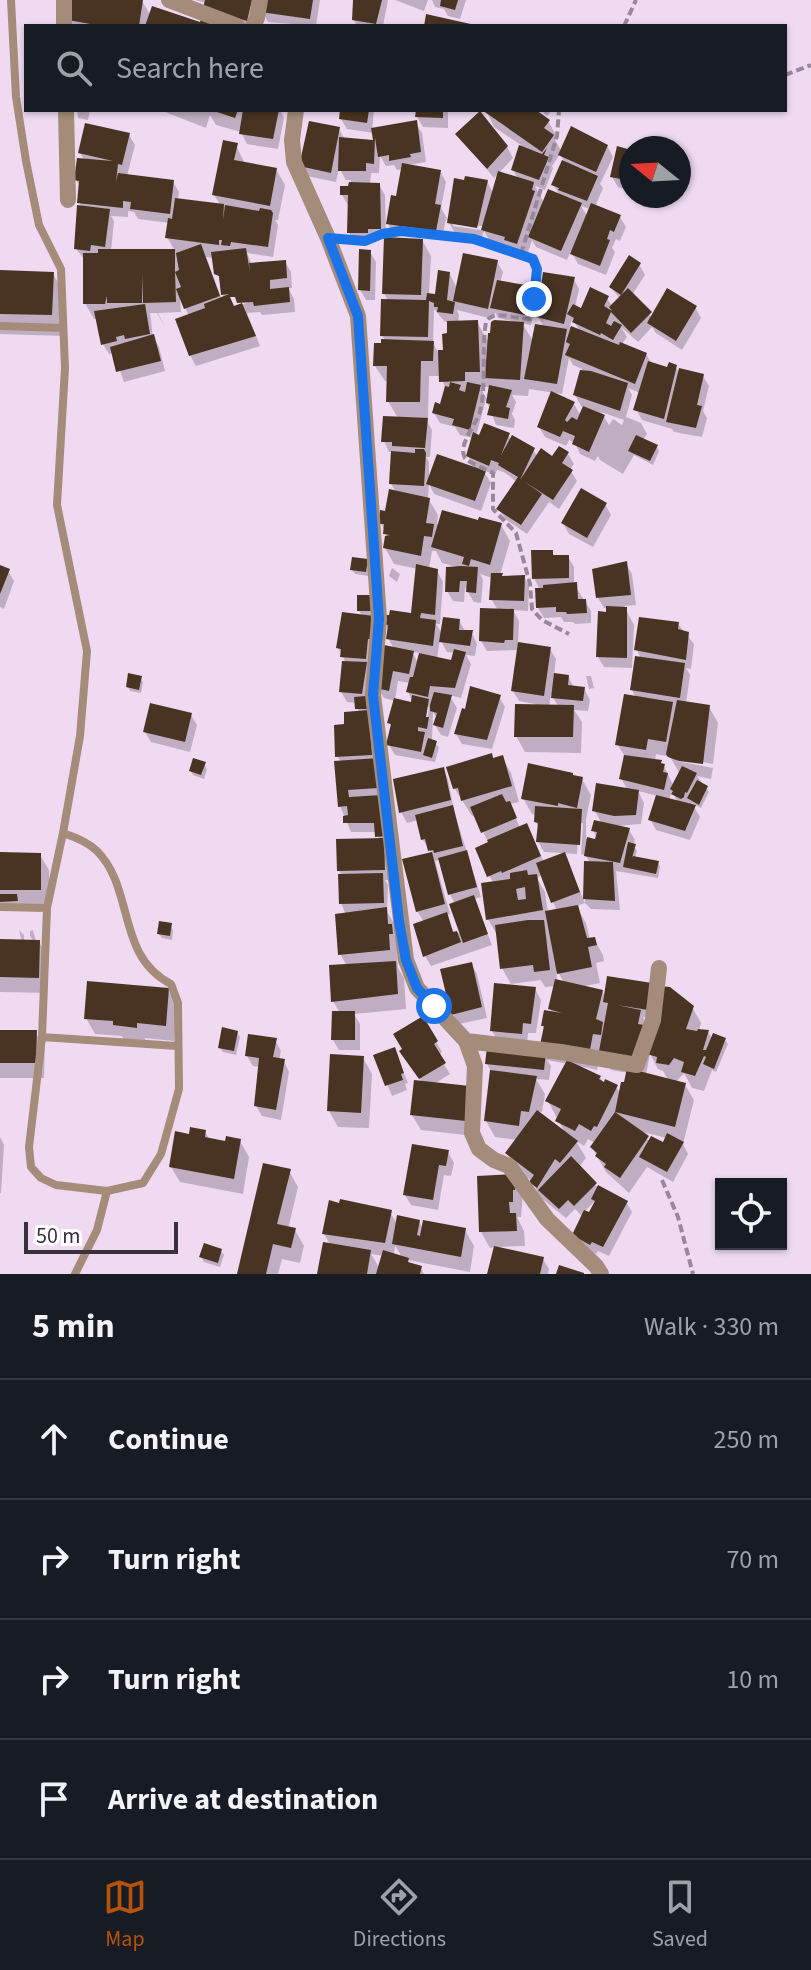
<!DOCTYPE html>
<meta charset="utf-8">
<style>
body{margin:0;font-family:"Source Sans 3",sans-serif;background:#20242c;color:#f1f3f6}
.controls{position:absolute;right:24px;bottom:24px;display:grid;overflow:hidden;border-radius:0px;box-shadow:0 2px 6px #0004}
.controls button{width:72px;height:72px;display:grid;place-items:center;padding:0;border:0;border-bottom:2px solid #363941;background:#171b24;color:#f1f3f6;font:40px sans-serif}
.compass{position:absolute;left:619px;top:136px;width:72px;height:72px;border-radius:50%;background:#171b24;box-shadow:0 2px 6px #0004;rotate:288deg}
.scale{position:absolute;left:24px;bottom:20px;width:154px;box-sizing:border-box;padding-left:8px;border:4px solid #38303a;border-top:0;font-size:22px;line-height:28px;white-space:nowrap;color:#38303a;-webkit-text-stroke:6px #fff;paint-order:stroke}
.stop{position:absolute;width:24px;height:24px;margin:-18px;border:6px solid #1a73e8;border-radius:50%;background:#fff}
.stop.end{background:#1a73e8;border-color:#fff;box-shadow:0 2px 8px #0008}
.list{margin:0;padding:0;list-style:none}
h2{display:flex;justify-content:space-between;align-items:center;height:104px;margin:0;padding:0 32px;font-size:34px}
h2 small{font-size:26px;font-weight:400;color:#9ea1a6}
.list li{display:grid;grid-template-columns:52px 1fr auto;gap:24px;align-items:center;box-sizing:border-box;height:120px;padding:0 32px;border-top:2px solid #363941}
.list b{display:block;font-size:30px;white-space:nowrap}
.list em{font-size:26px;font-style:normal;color:#9ea1a6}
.icon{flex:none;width:44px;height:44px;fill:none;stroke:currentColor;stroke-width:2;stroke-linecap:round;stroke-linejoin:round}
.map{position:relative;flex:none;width:811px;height:1274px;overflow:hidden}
.search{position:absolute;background:#171b24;box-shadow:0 2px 6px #0004;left:24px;right:24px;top:24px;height:88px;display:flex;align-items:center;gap:20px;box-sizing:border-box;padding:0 28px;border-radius:0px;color:#9ea1a6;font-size:30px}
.sheet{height:584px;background:#171b24}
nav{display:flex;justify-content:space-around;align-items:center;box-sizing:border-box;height:112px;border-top:2px solid #363941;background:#171b24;font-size:22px;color:#9ea1a6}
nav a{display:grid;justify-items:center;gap:4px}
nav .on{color:#b45309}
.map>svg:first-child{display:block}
.shadow{fill:#0003;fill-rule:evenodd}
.building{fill:#493423;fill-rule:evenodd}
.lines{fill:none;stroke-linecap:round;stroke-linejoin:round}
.path{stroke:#97889a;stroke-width:4;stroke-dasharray:8 4;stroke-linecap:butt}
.service{stroke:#a58b7a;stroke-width:8}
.minor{stroke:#a58b7a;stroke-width:16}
.route{stroke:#1a73e8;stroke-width:10}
</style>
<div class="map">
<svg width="811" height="1274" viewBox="0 0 811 1274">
<rect width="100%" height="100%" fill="#efdaf2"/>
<!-- shadow -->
<path class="shadow" d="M73 0 142 1 151 16 210 26H73L70 20Z
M195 0H320L316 26 268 22 262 10 258 26H222L206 3Z
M356 0H388L383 26H357L354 20Z
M395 0H428L424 11Z
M432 0H466L460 19 448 16 444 9 435 7Z
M77 110H90L88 120 78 118Z
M160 110H280L284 118 278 149 247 144 241 132 216 125 210 115 206 128Z
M342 110H374L372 130 416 123 422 133 426 162 408 165 440 171 446 182 441 208 449 222 466 182 487 181 493 193 518 179 513 170 521 145 494 127 486 110H532L548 121 557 137 555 140 562 152 607 146 613 157 600 184 603 188 595 207 620 217 626 227 620 241 616 239 612 248 615 252 606 275 578 264 571 251 567 260 536 247 532 240 526 259 515 255 513 252 492 245 484 231 482 237 455 233 446 218 442 240 394 234 388 224 398 198 403 169 397 170 394 165 386 166 380 156 379 173H371L370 185H379L385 195 386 239 373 238V243H355L349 232 348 205 342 195 350 188 351 180H346L339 168 336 182 307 176 301 166 339 129 345 140 375 142 374 133 347 129 341 119ZM560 154 564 161 553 184 560 196 544 203 535 186 545 190 553 168 552 166ZM581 206 590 209 587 216ZM453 222 487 227V231L453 226Z
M418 110H448V128L423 127 417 117Z
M541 110H552L547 116Z
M458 134 507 147 513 158 494 178Z
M129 135 135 145 127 176 173 182 179 192 178 200 221 206 214 195 236 145 245 164 276 169 285 185 278 220H275L278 225 273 257 247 253 252 265 285 262 291 272 292 288H288L294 299 295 312 262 315 260 312 247 313 260 346 196 366 190 355 189 316 180 297 181 312 158 313 165 327 157 313H150L153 337 159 347 165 371 124 382 114 353 109 354 103 344 97 319H94L85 303V260L76 249 82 207 79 203 81 187 76 180 84 160 80 153ZM128 211 134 212 138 219 170 223 167 237 175 251H111L114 221 111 216 128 217ZM206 257 214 258 224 299 222 300ZM236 294 251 301 233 308 227 296Z
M631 152V190L618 187 612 177Z
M422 240 431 256 429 295 437 296 449 273 457 288 497 262 503 272 500 283 530 288 536 298 531 325 522 323 533 341 544 327 538 317 544 274 573 278 579 289 575 307 582 310 607 298 612 306 620 299 611 287 639 264 645 275 632 295 652 318 695 307 701 318 682 350 656 333 652 327 638 342 621 327 627 337 622 344 646 354 652 364 668 369 675 366 680 374 703 376 709 386 703 411 707 418 702 437 674 432 672 429 642 420 636 409 640 393 628 388 632 395 626 417 641 423 647 434 643 440 657 447 659 451 653 465 634 455 623 474 600 460 598 456 595 461 580 454 575 443 569 440 566 446 545 437 539 427 574 404 581 416 585 407 581 406 575 395 582 369 573 365 569 358 562 394 529 389 528 396 512 395 516 402 512 414 515 420 514 428 496 425 486 399 476 436 508 435 511 440 533 450 538 457 552 459 559 448 568 454 574 464 570 470 577 481 559 509 549 502 527 534 505 519 499 509 517 482 504 472 497 470 495 475 483 470 491 483 481 511 434 494 429 484 428 498 438 515 437 524 501 525 510 541 500 575 503 578 524 576 529 587 528 611 513 610 519 621 518 644 550 649 556 659 554 675 568 676 574 688 584 689 590 700 588 711 574 710 582 722 581 753 525 752 516 736 535 704 519 701 513 691 519 650 487 651 481 641 498 610 491 599 492 578 480 574 483 580 481 603 474 602 465 587 464 602 453 601 447 591 460 568 442 563 436 551H432L429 569 437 571 443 582 440 624H436L443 635 459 621 466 632H471L477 643 475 656 466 655 471 664 461 698 449 695 457 708 448 737 441 735 435 725 437 719 433 712 432 741 439 747 435 762 395 755 389 745 392 728 389 723 395 701 384 698 378 688 394 649 388 638 389 630 385 624 412 615 418 569 394 564 385 548 387 536 381 523 396 492 391 484 393 452H389L384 441 398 418 388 401V382L385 381 375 366 386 341 382 336 388 301 384 293ZM434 309 445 322H449L450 335 445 352H438L433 343ZM457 310 493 319 495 312 498 318 511 321V323L489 343 477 322 458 323 459 315ZM572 319 580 331 570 327ZM429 376H441L446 390 442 406 434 413 440 423 455 427 460 435 473 438 468 456 476 470 429 482V462L426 457H430L432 430 425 418H428ZM480 387H490L488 401ZM601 412 624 420 622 425 613 419 609 425ZM440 639 447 652 455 653 453 663 437 659ZM412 652 421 653 418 663ZM398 681 410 683 408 691 413 704 395 700ZM551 694 558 706H549ZM425 707H429L426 727Z
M370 252 376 262 375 300H366L360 290Z
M0 272 53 274 65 294 63 336 0 334Z
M605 504 611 515 593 547 569 534 563 523Z
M552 552 555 557H568L574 567V584L591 611V623L575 624 573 622H564L561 617 544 618 538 608 540 590 534 578Z
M367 561 369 566 368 576 355 574 352 570Z
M626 564 632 574 636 605 624 606 634 625 632 668 604 667 598 657 608 608H604L598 598Z
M0 567 8 571 14 581 4 609 0 607Z
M392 568 400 574 397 582 389 576Z
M371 597 377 649 389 880H385L388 885 387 912 395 925 401 949 397 950 398 968 404 978 406 1009 354 1014 360 1024V1050H339L333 1040 340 1013 333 1001 347 966 340 954 346 915 341 903 342 876 339 870 379 840 377 832H351L340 806 341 762 337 756 346 726 359 713 356 703 347 702 341 692 346 663 338 648 363 617 359 611Z
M678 624 694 644 691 669 686 668 690 675 686 703 709 707 718 723 713 764 677 757V761L713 768 711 779 697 776 709 792 701 808 692 803 700 817 690 840 656 830 650 819 658 796 638 791 644 803 641 824 616 826 629 830 635 840 633 845 637 851 635 858 658 862 660 867 658 878 616 871 620 910 591 909 585 903 586 864H591L585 855 581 854 583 823H579L577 854 544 852 538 841 539 828 536 822V815L532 814 523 798 574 778 582 779 591 795 586 819V839L596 842 597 838 593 830 602 824 594 810 628 791 621 778 626 758 617 744 636 698 632 690 641 659 637 650ZM656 754 670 757 680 774 674 787 664 766 655 761ZM672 791 678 803 669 800Z
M586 676H591L594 688 589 689Z
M140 678 143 682 141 693 130 691 128 687Z
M499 697 505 707 492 749 462 744 456 734Z
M191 715 197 725 190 752 151 742 145 732Z
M502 757 511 773 519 802 510 804 520 828 526 825 544 862 564 854 585 903 576 906 586 923 590 940 594 939 603 955 604 961 596 963 600 983 580 987 602 991 606 998 651 985 653 1019 643 1017 648 1028 692 1007 701 1023 699 1031 708 1032 713 1040H725L728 1044 716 1072 712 1070 704 1091 692 1088 684 1073 676 1082 685 1085 694 1100 683 1144 688 1154 673 1182 647 1167 629 1193 606 1172 592 1147 595 1143 588 1139 584 1146 576 1141 586 1158 579 1167 597 1187 626 1202 632 1212 609 1256 598 1251 596 1254 580 1246 574 1235 583 1217 575 1209 566 1218 541 1198 532 1181 516 1169 507 1153 517 1140 495 1137 486 1121 492 1073 487 1064 549 1056 543 1026 553 1014 550 1009 556 986 545 987 541 980 511 984 502 968 497 935 488 919 494 883 489 876V844L475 815 472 816 455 789 449 768ZM542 875 553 902 557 911 548 913 545 892 537 878ZM556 968 564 983 557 982ZM601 1052 611 1070 628 1073 621 1094 616 1087 604 1085 600 1077 580 1066 597 1070ZM650 1054 658 1069 663 1071 669 1081 646 1075ZM547 1060 568 1064 548 1101 565 1133 535 1111 542 1112 545 1094 536 1079 549 1080 551 1066ZM638 1131 667 1138 663 1145 650 1142ZM598 1198 590 1215 584 1212Z
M204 764 207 769 204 779 193 775 191 771Z
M443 769 448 779 454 811 481 897 474 899 492 945 431 966 425 956 424 922 417 911 432 854 423 840 418 820 407 823 401 812ZM440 860 450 894 455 904 461 932 455 934 446 915 450 914 435 861Z
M0 854 40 855 49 870V905H0Z
M170 925 173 930 172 940 162 938 159 934Z
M19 930 24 935V942H34L30 936V931L33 930 36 942H39L48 958 47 993 0 992V941L22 942Z
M471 964 477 974 487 1018 459 1024 453 1014Z
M535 989 541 1000 536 1033H528L527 1044 498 1041 492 1031Z
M168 990 177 1005 174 1041 145 1038V1043L124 1041 122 1036 95 1034 86 1018Z
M423 1019 442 1052 438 1055 450 1074 434 1084 469 1088 474 1136 421 1130 412 1115 423 1083 409 1063Z
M0 1032H35L45 1048 44 1078H0Z
M237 1032 240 1037 236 1055 223 1052 220 1048Z
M275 1040 281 1051 279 1061H284L289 1072 281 1120 262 1116 256 1106 260 1067 253 1066 247 1056Z
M394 1050 408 1083 405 1084 407 1090 392 1096 376 1057Z
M363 1058 372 1074 369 1128 338 1127 329 1111Z
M205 1132 210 1140 227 1143 240 1141 249 1157 243 1194 180 1182 171 1167 191 1136Z
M0 1137 4 1145 1 1193H0Z
M448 1152 454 1163 451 1176 444 1175 438 1210 411 1205 405 1195Z
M289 1171 298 1187 288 1229 295 1230 304 1246 300 1263 282 1259 278 1274H239Z
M514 1176 523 1192 521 1217H517L524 1231 525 1246 497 1247 543 1259 549 1269 548 1274H490L495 1247 490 1248 481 1232Z
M390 1212 397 1224 419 1221 423 1229 465 1230 474 1246 470 1272 408 1260 410 1265 421 1268 424 1274H319L331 1246 324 1234ZM395 1246 399 1252 402 1258 394 1255ZM371 1254 384 1256 380 1269Z
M221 1251 224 1255 220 1267 204 1262 201 1257Z"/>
<!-- building -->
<path class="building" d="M71 0H143L139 26H101L68 20Z
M205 0H252L247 21 203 8Z
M262 0H313L310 19 260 12Z
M353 0H382L376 24 352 20Z
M441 0H458L455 10 440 6Z
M152 6 200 22 201 19 211 23 209 26H145Z
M426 14 475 25V26H424Z
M211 110H238L235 118Z
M243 110H279L273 139 239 134Z
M340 110H369L367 123 339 119Z
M416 110H443V118L415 117Z
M482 110H536L550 120 544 128 554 135 542 152Z
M480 111 508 146 487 169 455 134Z
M417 120 421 152 410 154 411 157 389 161V155L378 157 375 138 374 164 366 163V171H338L339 137 373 140 371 128Z
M309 121 340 127 331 173 299 166Z
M85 123 130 133 122 165 118 164 116 182 118 173 174 180 170 214 130 209 131 202 123 201V208L77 203 79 181 74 180 77 158 113 161 78 153Z
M571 126 608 145 596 172 558 155Z
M223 140 238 143 234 160 277 168 270 206 212 195Z
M519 145 542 154 547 148 544 155 549 157 539 180 511 170Z
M617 146 631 150V181L610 177Z
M562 160 598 176 587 201 558 190 559 188 551 185Z
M402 163 441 170 435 204 441 205 436 231 386 224 391 195 396 196Z
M498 171 534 182 532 190 535 191 517 244 504 240 505 237 481 230Z
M465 176 488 180 477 228 447 223 454 178 464 180Z
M349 182 380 183 381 229H368V233H347L348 195H340V186H348Z
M548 189 582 203 561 251 528 237Z
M175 198 224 204 223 220 225 205 259 211 260 208 271 210 273 213 268 247 231 242 230 246 221 245 222 240H219V245L165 238 168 218 172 219Z
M591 203 621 215 614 232 610 230 607 239 610 240 600 266 570 254Z
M77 205 110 209 105 247 91 245 90 251 74 249Z
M384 237 423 239 421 295 382 294Z
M201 244 220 296 184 309 176 289 181 287 175 272 176 302 143 303 142 274V303H107V296L105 304H83V253H98V249H175V272L179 270 176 253Z
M246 248 250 272 249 263 286 260 287 278 270 280V289L289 287 290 302 254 306 253 302 237 303 235 297H230L234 306 242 303 256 336 189 356 175 319 205 308 204 304 229 294 221 295 219 276 214 274 211 252Z
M359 249 371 250 370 291 358 290Z
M463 253 498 260 488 309 453 301Z
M629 255 641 263 621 295 609 287Z
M0 270 54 272 52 315 0 314Z
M438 270 450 272 447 300 455 302 453 314 437 312 438 307H434V303L429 301 428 337 380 336 381 299 426 300 427 293 435 294Z
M543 272 575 277 564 324 536 317Z
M497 280 531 286 525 315 490 308Z
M590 287 609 296 604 306 612 311 609 307 628 288 652 312 631 333 611 312 606 323 611 326 614 321 622 325 613 340 601 333 600 335 572 322 574 318 567 314 573 304 581 308Z
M667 288 697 306 676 341 647 323Z
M145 304 150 334 125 339 124 335 116 337 117 341 101 345 94 311Z
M478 320 480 372H465V381L439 382 438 350H443L442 334 447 333V321Z
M494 320 524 322 520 380 485 378 488 333H490L491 322Z
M535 324 567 329 557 384 524 379Z
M571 326 619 345 620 342 647 353 635 384 565 355 570 344 566 342Z
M154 334 161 361 116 372 110 347Z
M381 339 434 341 433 361H421L420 402H386L387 366H373L374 343H381Z
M648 361 667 367 669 362 677 365 664 419 633 410Z
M679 368 704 374 697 405 702 406 696 428 666 422Z
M580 370 591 371 628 383 620 411 573 395Z
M450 382 461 385 459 390 465 392 467 382 481 385 470 430 452 425 454 419 432 413 435 402 440 404 445 386 449 387Z
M489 385 512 390 506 407 510 408 508 419 487 415 490 404 486 403Z
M551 391 575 402 565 420 567 422 572 417 577 420 583 406 605 415 589 452 572 444 575 436 563 431 560 437 537 427Z
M383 416 428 418 425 448 392 446V442H381Z
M484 423 510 433 501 455 512 435 535 448 520 480 541 448 552 456 559 446 569 452 562 463 573 470 553 500 525 482 542 494 521 525 496 509 518 477 498 465 499 463 491 460 489 466 466 456 473 432 479 435Z
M636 435 658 445 650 461 628 451Z
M415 449H424L426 453 424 486 389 484 391 451 415 453Z
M437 454 486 471 475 501 426 484Z
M581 488 607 503 587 538 561 523Z
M389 489 430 498 426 523 434 524 432 537 424 536 421 556 383 548 385 536 390 535 383 534 384 524H379V517L380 510 385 511Z
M442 510 478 520 479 517 502 523 490 565 471 559 469 566 462 564 464 557 431 547Z
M531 550H553V555H569V578L532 579Z
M352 557 368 559 366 572 350 570Z
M627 561 631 595 596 598 592 569Z
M416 564 438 569 435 615 421 613 420 618 436 620 433 646 386 639 388 625 383 624 384 615H389L390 610 411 613Z
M0 565 10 569 0 594Z
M461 566 478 567 476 593 466 592 467 581H460L459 592H445L446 567Z
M491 573H503L502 576 525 575 524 601 489 600Z
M577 582 578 599H586L587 613 567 614 566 612H556V607L536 608 535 588H543V585Z
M357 595H372V611H357Z
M606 606 627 607V658L596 657 598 611 606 612Z
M480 608 514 609 513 640H505L504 643 479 641Z
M342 612 374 616 372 639H368L366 659 340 657 341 649 336 648Z
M443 617 460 619 459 630H473L470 646 439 642Z
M639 617 679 622 678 629 689 632 686 660 634 650Z
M518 642 551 647 544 696 511 691Z
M384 645 414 651 409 674 393 671 389 691 376 688Z
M454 649 466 652 455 688 430 686 428 697 406 692 410 677H413L419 653 451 660Z
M635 656 685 663 680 698 630 690Z
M342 661 367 662 362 694 339 692Z
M128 673 142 676 139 690 126 687Z
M554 673 569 675 568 685 585 687 583 701 551 698Z
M470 686 501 695 487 740 454 734 462 708 465 709Z
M434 692 452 695 443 728 433 725 437 713 430 711V705Z
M624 694 673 702 666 742 648 739 646 750 615 745Z
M412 695 429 699 426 717H429L427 729 418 727V731L425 732 421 752 386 745 391 724 387 723 394 698 411 702Z
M366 696 367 709H355L354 697Z
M677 700 710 705 703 764 679 761 668 757 666 754Z
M150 703 192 713 185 742 143 732Z
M515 704 574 705 573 737H514Z
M369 710 372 755 335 757 334 725 344 724V712Z
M428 738 437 741 432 758 423 755Z
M492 753 493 758 503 755 512 786 461 801 458 788 453 789 446 767Z
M624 755 662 760 661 763 665 764 663 772 668 773 664 790 619 779Z
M193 758 206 762 201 775 189 771Z
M379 758 378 788 348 790 349 797 382 795 388 836 375 837 374 823H343V816L348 815 347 806 338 807 334 761Z
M528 763 573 773V775L583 777 577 808 558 803V806L521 799Z
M682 766 697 773 687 793 685 792 684 797 681 799 671 794 673 791 670 789Z
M444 767 451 800 399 813 393 779Z
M697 780 708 786 699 805 687 798Z
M596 783 639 790 636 815 614 816 592 811Z
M502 794 506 802 510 801 517 818 481 833 470 807Z
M656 795 696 805 685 831 648 820Z
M453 805 463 846 434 853 433 850 428 851 425 839 421 840 415 815Z
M535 806 582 809 580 845 536 842 538 823 534 822Z
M594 820 630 828 620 863 584 856 587 837 595 839 597 832 591 831Z
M527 823 541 856 502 873 501 871 487 877 475 848 488 842 487 840Z
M384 838 385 870 337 871 336 839Z
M628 842 636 844 632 858 633 856 659 861 656 874 623 867Z
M467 850 477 887 448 895 438 858Z
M0 852 41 853V890H0Z
M432 852 445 904 416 912 402 859Z
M565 852 580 892 551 903 536 863Z
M584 861 613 862 615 901 583 899Z
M527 870 528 875 537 874 543 910 486 920 481 883 510 879V873ZM525 887 526 899 518 900 516 889Z
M383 873 384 903 339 904 338 874Z
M0 894H17L18 901 0 902Z
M474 895 488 934 463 943 449 904Z
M578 905 587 938 595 937 597 945 588 947 592 967 557 974 545 911Z
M387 907 388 924H392L393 934H389L390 950 338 955 335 914Z
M447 912 453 932 457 931 461 942 423 957 413 924Z
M528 920H544L550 970 534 972 533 965 500 969 495 925Z
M159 921 172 923 170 936 157 934Z
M0 939 40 940 39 978 0 977Z
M396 961 398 994 331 1002 329 965Z
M472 962 482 1007 451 1015 440 969Z
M607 976 652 983 648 1010 617 1005 641 1010 638 1024 644 1025 638 1061 599 1051 608 1003 603 1002Z
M555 979 603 990 596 1019 603 1022 601 1035 593 1034 589 1055 540 1045 544 1026H541L544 1010 562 1013 548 1009Z
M87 981 169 988 166 1026 137 1023V1028L113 1025V1021L84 1019Z
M494 983 536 987 531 1024 523 1023 522 1034 490 1031Z
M660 986 670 987 694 1006 686 1029 697 1031 698 1029 709 1030 703 1050H706L713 1033 726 1038 714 1069 703 1064 706 1057 704 1056 695 1076 681 1072 684 1062 674 1058 669 1065 656 1063 657 1057 647 1054Z
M332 1011H355V1040H331Z
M423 1016 438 1041 434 1044 446 1063 419 1079 399 1051 402 1049 393 1034Z
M222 1027 238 1031 234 1051 218 1048Z
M0 1030H37L36 1063H0Z
M248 1034 277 1038 273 1057 285 1059 276 1110 254 1106 259 1058 245 1056Z
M395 1047 404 1073 401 1074 403 1080 385 1086 373 1055Z
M487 1047 546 1053 544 1070 485 1064Z
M330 1054 364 1056 361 1113 327 1111Z
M567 1060 601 1076 599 1079 604 1082 605 1079 618 1085 597 1127 594 1126 591 1131 579 1124 575 1131 555 1121 561 1109 545 1101Z
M627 1068 686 1083 675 1127 615 1112 649 1136 620 1178 604 1167 606 1164 595 1156 597 1153 590 1147 615 1112 621 1082H624Z
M490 1070 537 1076 529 1112 521 1111 519 1126 484 1121Z
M414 1080 470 1086 466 1121 410 1115Z
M537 1110 578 1141 560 1163 555 1159 537 1188 529 1182 534 1175 505 1153Z
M190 1127 206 1130 205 1137 225 1141 226 1136 241 1139 234 1179 169 1167 175 1131 189 1134Z
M667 1133 684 1142 667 1172 639 1157 651 1136 663 1142Z
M412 1144 449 1150 446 1166 439 1165 433 1200 403 1195Z
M571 1156 597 1183 574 1206 568 1200 559 1209 538 1190Z
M263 1163 291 1169 277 1224 296 1228 291 1248 273 1244 266 1274H237Z
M515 1174V1190H513V1202H509L510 1213H516L517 1231 479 1232 477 1176Z
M598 1185 628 1201 603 1247 592 1242 590 1245 572 1235 584 1210 589 1212 595 1201 591 1199Z
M340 1199 392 1210 385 1243 322 1234 329 1200 339 1203Z
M397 1215 420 1220 417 1235 420 1236 423 1220 466 1228 461 1257 392 1244Z
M323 1242 371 1250 367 1274H317Z
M204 1243 222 1249 218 1263 199 1257Z
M494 1246 544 1257 540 1274H487Z
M383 1250 409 1258 408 1262 422 1266 420 1274H376Z
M559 1265 584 1273V1274H556Z"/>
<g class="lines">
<!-- path -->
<path class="path" d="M624 26 636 0
M785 75 811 65
M347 240 365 241 382 234 401 231 474 239 533 259C540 279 535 299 530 319 515 320 494 308 486 322 481 351 487 382 480 411 477 424 457 445 465 458 470 464 486 469 493 473V509L516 533 530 584 532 609 542 620 569 634
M521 254 557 136 559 110
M662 1180 678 1217 693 1274"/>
<!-- service -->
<path class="service" d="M11 0 16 97 26 161 39 225 61 269 65 368 57 505 87 651 80 736 63 833C75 837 88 842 97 851 135 889 116 956 171 984L178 1003 179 1089 161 1154 143 1183 107 1191 97 1230 75 1274
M0 326 63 328
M63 833 47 908 42 1037 29 1147 31 1167 41 1178 56 1185 107 1191
M0 907 47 908
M42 1037 177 1046"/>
<!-- minor -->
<path class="minor" d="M64 0V26
M169 0 237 26
M253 26 257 18 260 0
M66 110 68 200
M296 110 292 140 294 162 328 238 358 316 379 619 373 695 406 960 417 988 466 1041 475 1066 472 1133 479 1149 494 1160 509 1166 547 1219 596 1266 601 1274
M466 1041 561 1052 637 1065 653 1020 659 968"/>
</g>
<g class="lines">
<!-- route -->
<path class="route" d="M434 1006 417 988 406 960 399 921 373 695 379 619 358 316 328 238 365 241 382 234 401 231 474 239 533 259 537 269 534 299"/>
</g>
</svg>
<div class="controls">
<button><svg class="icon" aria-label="locate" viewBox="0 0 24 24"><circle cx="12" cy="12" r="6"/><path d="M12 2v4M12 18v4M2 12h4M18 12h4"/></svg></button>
</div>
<svg class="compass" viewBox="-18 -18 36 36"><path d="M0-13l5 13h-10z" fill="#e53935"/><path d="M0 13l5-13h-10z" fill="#9ea1a6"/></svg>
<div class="scale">50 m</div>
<div class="stop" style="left:434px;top:1006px"></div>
<div class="stop end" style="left:534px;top:299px"></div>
<div class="search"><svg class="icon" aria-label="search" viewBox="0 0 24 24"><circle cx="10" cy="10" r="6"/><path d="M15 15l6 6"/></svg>Search here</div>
</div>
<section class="sheet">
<h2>5 min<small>Walk · 330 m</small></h2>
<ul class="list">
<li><svg class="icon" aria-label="ahead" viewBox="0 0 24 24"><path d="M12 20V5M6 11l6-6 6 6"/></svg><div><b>Continue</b></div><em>250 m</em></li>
<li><svg class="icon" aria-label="right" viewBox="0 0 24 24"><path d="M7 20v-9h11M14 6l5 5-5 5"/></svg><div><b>Turn right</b></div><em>70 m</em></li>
<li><svg class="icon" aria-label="right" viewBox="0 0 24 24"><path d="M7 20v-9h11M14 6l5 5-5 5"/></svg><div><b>Turn right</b></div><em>10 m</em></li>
<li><svg class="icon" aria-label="arrive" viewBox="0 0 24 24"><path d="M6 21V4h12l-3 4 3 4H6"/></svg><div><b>Arrive at destination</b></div></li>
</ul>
</section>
<nav>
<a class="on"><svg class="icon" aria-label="map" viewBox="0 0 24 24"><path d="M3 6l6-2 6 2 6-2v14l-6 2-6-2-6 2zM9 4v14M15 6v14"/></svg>Map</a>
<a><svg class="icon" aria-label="directions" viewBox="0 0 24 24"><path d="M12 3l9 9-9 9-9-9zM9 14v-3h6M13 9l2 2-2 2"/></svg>Directions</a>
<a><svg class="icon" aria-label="saved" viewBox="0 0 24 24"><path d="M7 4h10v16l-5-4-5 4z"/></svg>Saved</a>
</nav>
